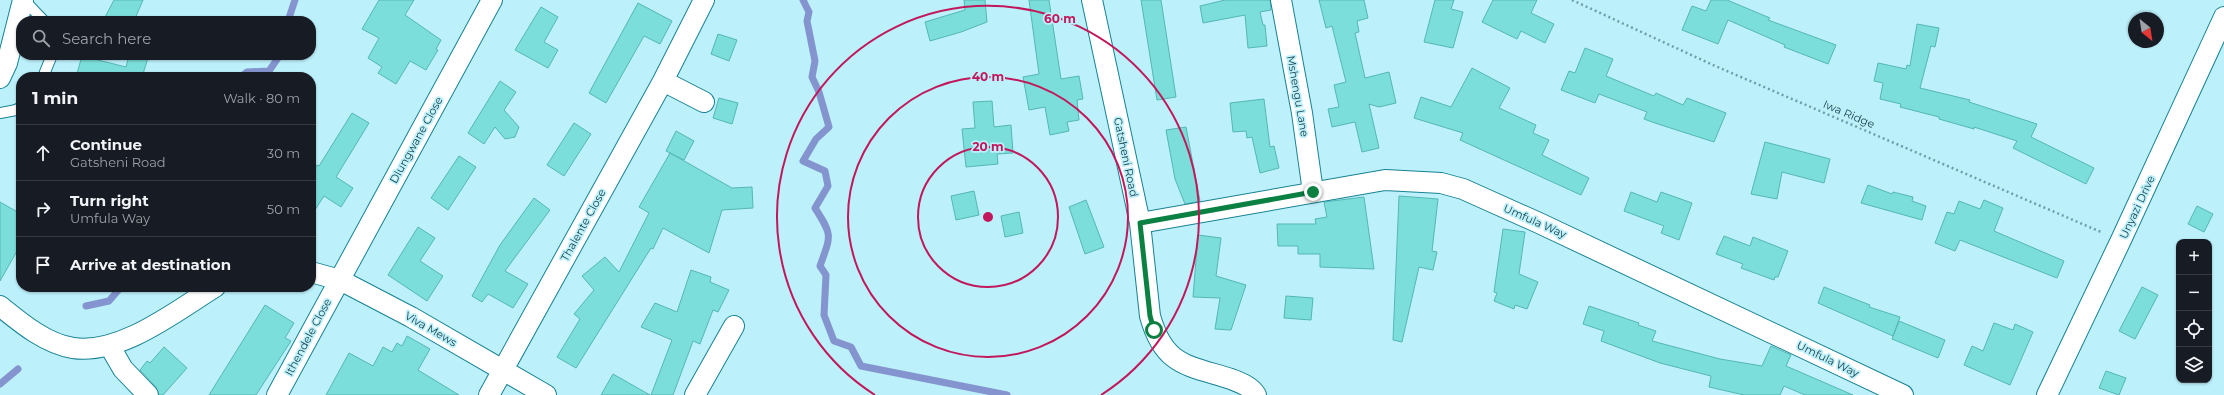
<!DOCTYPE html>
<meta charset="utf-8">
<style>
body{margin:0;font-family:Montserrat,sans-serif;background:#20242c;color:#f1f3f6}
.controls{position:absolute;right:12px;bottom:12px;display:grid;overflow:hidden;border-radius:8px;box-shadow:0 1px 3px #0004}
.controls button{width:36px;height:36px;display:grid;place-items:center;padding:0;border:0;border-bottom:1px solid #363941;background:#171b24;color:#f1f3f6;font:20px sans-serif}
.compass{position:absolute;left:2128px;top:12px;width:36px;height:36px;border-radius:50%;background:#171b24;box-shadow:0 1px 3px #0004;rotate:150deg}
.stop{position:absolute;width:12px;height:12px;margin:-9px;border:3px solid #0b8043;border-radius:50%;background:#fff}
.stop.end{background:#0b8043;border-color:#fff;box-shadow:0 1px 4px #0008}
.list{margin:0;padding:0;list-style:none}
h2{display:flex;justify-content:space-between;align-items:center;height:52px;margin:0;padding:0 16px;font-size:17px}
h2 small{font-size:13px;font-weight:400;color:#9ea1a6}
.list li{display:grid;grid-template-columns:26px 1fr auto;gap:12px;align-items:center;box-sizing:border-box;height:56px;padding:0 16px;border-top:1px solid #363941}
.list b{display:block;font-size:15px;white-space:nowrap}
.list p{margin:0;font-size:13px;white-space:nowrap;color:#9ea1a6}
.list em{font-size:13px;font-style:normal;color:#9ea1a6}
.icon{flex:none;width:22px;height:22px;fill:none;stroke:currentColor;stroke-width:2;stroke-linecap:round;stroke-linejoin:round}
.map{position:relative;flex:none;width:2224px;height:395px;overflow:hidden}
.search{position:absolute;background:#171b24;box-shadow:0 1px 3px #0004;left:16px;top:16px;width:300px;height:44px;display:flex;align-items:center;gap:10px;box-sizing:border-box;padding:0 14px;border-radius:16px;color:#9ea1a6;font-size:15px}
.panel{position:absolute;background:#171b24;box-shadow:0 1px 3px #0004;left:16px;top:72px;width:300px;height:220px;border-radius:16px}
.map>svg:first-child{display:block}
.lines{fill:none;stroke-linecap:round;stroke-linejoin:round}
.stream{stroke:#8494ce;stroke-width:7}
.building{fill:#7cdeda;stroke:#54b7b4}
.service-casing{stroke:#178294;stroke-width:12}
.minor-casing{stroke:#178294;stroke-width:22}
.path{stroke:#709ea7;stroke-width:2.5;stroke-dasharray:2 3;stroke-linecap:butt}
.service{stroke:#fff;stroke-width:10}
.minor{stroke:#fff;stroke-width:20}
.route{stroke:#0b8043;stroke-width:5}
.ring{fill:none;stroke:#c2185b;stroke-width:2}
.labels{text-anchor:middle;stroke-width:3.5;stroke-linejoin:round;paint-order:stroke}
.street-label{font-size:11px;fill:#1c434b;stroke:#bcf0fb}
.centre{fill:#c2185b;stroke:#bcf0fb;stroke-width:2}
.ring-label{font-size:12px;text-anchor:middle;font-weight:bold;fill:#c2185b;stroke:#bcf0fb;stroke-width:3.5;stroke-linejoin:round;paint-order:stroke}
</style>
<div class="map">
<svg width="2224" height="395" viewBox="0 0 2224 395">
<rect width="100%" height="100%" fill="#bcf0fb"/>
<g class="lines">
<!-- stream -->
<path class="stream" d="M803 0 809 12 807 21 815 61 812 77 819 92 829 127 816 139 803 161 825 171 828 186 815 208C833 236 831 235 820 266L826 275 824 315 834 341 851 347 861 366 1007 395
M288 21 295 0
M241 77 247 72 269 71 280 55
M86 306 109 301 121 287
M0 384 18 369"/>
</g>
<!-- building -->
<path class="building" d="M114 0H143L134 21H103Z
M379 0H414L405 15 441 40 436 49 438 50 426 70 410 61 396 84 378 73 382 67 368 58 379 38 362 29Z
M964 0H985L987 22 961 32 930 41 925 22 965 10Z
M1029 0H1049L1061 79 1079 76 1083 99 1077 100 1079 120 1067 122 1069 131 1050 135 1045 107 1029 110 1023 77 1039 74Z
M1141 0H1161L1176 97 1157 100Z
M1225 0H1270L1271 10 1260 12 1263 25H1265L1267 46 1248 48 1245 15 1203 23 1200 6Z
M1319 0H1364L1368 18 1357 21 1359 32 1355 33 1365 78 1389 72 1396 103 1379 107 1369 104 1379 148 1362 152 1355 122 1332 127 1328 109 1339 107 1334 85 1346 82 1332 26 1326 28Z
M1435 0H1454L1451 9 1463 12 1453 48 1424 42Z
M1493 0H1537L1531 13 1554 24 1545 43 1521 31 1517 39 1482 22Z
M1711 0H1727L1770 18 1768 20 1836 45 1828 64 1784 47 1785 45 1728 20 1718 44 1682 30 1692 6 1706 11Z
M638 3 672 21 660 44 644 36 606 103 589 93Z
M541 7 558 17 544 42 558 50 548 68 515 50Z
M1917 24 1939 28 1935 47 1931 46 1920 88 1970 100 1969 102 2037 124 2031 137 2094 168 2086 184 2013 148 2017 141 1974 127V129L1939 119V117L1900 107 1901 104 1880 99 1883 83 1874 81 1878 63 1906 69 1907 65 1910 66Z
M718 34 737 40 729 61 711 54Z
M1585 48 1613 59 1606 76 1654 96 1656 93 1683 105 1687 98 1726 113 1714 142 1655 123 1644 119 1647 112 1599 94 1595 103 1561 90 1569 71 1575 73Z
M129 55H149L142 77H76L82 56 126 67Z
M1472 68 1510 88 1499 108 1536 125 1533 133 1549 140 1542 155 1589 178 1581 195 1460 140 1463 133 1414 118 1421 97 1451 107Z
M500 81 516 92 504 110 519 127 515 137 505 139 495 127 484 144 468 133Z
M719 98 738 103 732 124 713 118Z
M1264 99 1270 147 1274 146 1279 168 1260 173 1252 137 1247 138 1246 131 1233 132 1230 103Z
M992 101 994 127 1011 125 1013 153 997 154 998 164 966 167 962 129 975 128 973 102Z
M352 113 369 123 336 177 353 188 341 207 324 196 311 216V175L317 165 319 166Z
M574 123 591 134 564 176 547 165Z
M1186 127 1200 201 1185 204 1175 179 1166 130Z
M676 131 694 141 684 160 666 151Z
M1765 142 1830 159 1824 183 1782 172 1777 199 1751 194Z
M670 153 732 188 752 187 753 208 722 210 709 253 663 228 653 249 651 248 576 368 557 357 580 319 574 314 594 290 582 276 605 257 619 272 649 213 639 207Z
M459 156 476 167 448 210 431 198Z
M1868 185 1892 194 1893 192 1913 197 1912 201 1926 206 1922 220 1861 203Z
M974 191 979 215 956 220 951 196Z
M1631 192 1657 202 1661 192 1692 203 1679 240 1661 233 1664 226 1624 211Z
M1399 196 1438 199 1432 251 1437 252 1433 270 1419 267 1402 342 1393 340Z
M1364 197 1374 269 1320 267V254H1298V246H1278L1277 224H1316L1315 219 1327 217 1324 202Z
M534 198 550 210 505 271 528 284 513 308 488 294 482 302 472 296 500 245Z
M1086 200 1104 247 1085 254 1069 207Z
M1984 200 2003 208 1994 231 2064 261 2057 278 1960 240 1955 251 1935 243 1947 212 1954 214 1959 201 1980 209Z
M0 202 21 214V244L0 281Z
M2197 206 2213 214 2204 232 2188 224Z
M1019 212 1023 233 1005 237 1001 216Z
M418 227 435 238 420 261 443 276 427 301 388 275Z
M1503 229 1525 232 1519 274 1538 282 1527 309 1515 305 1514 309 1494 301 1497 293 1494 292Z
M1198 235 1221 238 1216 276 1246 285 1231 330 1215 329 1220 298 1193 297Z
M1724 236 1750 246 1753 237 1788 251 1778 277H1775L1774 280 1741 268 1743 264 1716 254Z
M691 270 711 277 710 282 729 290 718 312 713 310 700 344 693 341 673 395H651L672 340 641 327 655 303 677 312Z
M1824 287 1870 305 1869 307 1900 317 1893 336 1818 303Z
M2142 287 2158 295 2135 339 2119 331Z
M1286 296 1313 298 1311 320 1284 318Z
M265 305 294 323 285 338 291 341 256 395H209Z
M1589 306 1639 323 1638 325 1656 331 1652 341 1720 359 1762 366 1771 346 1791 355 1786 366 1853 395H1805L1784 386 1780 395H1744L1709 387 1711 376 1660 363 1601 341 1604 331 1583 324Z
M1899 321 1945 340 1938 358 1892 339Z
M1994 323 2013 330 2015 324 2033 332 2010 385 1964 365 1972 346 1983 351Z
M407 336 430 349 418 370 459 395H326L349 353 373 366 383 347 392 352 397 343 402 346Z
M164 347 187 368 163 395H159L156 387 140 370 147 361 150 363Z
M2106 371 2126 378 2119 395 2099 388Z
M613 374 650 395H601Z"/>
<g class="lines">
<!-- service casing -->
<g class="service-casing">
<path id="service" d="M24 0 44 21
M43 77 52 55
M0 113 16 110 21 107"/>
</g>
<!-- minor casing -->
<g class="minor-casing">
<path id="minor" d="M1092 0 1140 223 1150 316C1164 366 1187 365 1231 379 1241 383 1250 386 1256 395
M1281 0 1302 113 1313 192
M0 78 7 63 23 0
M663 81 704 102
M1140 223 1385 180 1441 183 1463 189 1539 223 1903 395
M311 272 340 280 411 317 546 395
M0 306C21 323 46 344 73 348 121 355 176 311 215 287
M109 345 123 369 148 395
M277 395 492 0
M489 395 663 81 704 0
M695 395 734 326
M2047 395 2121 240 2224 17"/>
</g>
<!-- path -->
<path class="path" d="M1572 0 1713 65 2101 232"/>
<!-- service -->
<use href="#service" class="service"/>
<!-- minor -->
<use href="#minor" class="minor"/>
</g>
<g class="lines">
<!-- route -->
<path class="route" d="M1154 330 1150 316 1140 223 1313 192"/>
</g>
<!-- distance rings -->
<g class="ring">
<circle cx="988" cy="217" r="70"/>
<circle cx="988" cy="217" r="140"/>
<path d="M875 395A211 211 0 1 1 1101 395"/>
</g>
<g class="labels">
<!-- street labels -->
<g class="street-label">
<text transform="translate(1298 96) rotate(80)" y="4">Mshengu Lane</text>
<text transform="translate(1849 114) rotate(23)" y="4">Iwa Ridge</text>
<text transform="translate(416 140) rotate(-61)" y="4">Dlungwane Close</text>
<text transform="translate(1126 157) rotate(78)" y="4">Gatsheni Road</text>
<text transform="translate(2137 207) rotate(-65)" y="4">Unyazi Drive</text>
<text transform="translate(1535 221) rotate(24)" y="4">Umfula Way</text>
<text transform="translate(583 225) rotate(-61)" y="4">Thalente Close</text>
<text transform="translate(431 329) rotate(30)" y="4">Viva Mews</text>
<text transform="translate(308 337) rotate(-62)" y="4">Ithendele Close</text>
<text transform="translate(1828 359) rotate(26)" y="4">Umfula Way</text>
</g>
</g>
<circle cx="988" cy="217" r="6" class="centre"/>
<g class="ring-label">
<text x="1060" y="23">60 m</text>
<text x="988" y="81">40 m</text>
<text x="988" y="151">20 m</text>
</g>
</svg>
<div class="controls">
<button>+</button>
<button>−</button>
<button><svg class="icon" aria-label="locate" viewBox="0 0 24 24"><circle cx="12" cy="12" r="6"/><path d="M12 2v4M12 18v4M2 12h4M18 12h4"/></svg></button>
<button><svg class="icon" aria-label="layers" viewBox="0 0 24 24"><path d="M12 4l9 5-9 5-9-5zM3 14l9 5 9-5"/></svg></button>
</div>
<svg class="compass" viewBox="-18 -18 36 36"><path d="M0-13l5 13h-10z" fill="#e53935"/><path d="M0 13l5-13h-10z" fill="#9ea1a6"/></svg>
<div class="stop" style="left:1154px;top:330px"></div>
<div class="stop end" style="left:1313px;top:192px"></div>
<div class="search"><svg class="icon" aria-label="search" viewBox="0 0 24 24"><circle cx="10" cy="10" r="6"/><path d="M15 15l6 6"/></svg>Search here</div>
<section class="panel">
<h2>1 min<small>Walk · 80 m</small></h2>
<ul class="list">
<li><svg class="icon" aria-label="ahead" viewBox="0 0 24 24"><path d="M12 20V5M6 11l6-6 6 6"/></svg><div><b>Continue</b><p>Gatsheni Road</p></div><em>30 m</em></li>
<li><svg class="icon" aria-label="right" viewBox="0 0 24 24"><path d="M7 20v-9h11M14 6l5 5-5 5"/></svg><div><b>Turn right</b><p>Umfula Way</p></div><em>50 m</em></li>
<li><svg class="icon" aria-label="arrive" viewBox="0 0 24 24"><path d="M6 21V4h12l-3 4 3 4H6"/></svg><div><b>Arrive at destination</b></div></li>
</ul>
</section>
</div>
